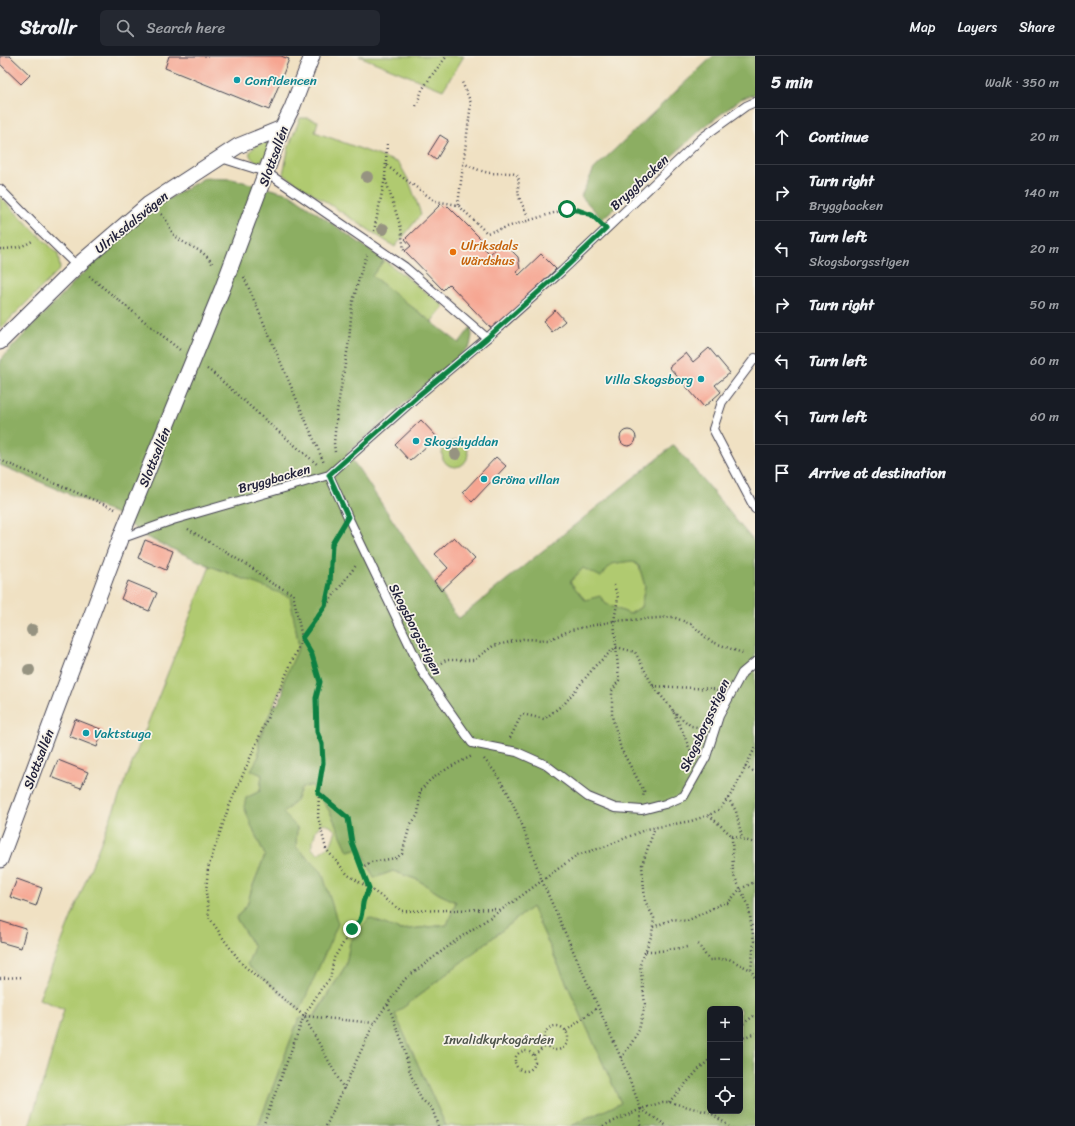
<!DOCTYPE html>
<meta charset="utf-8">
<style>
body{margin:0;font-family:Sriracha,sans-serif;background:#242831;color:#f1f3f6}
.controls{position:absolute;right:12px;bottom:12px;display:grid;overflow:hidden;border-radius:6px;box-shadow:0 2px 6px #0003}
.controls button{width:36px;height:36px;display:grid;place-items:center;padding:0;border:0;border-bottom:1px solid #363941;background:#171b24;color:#f1f3f6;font:20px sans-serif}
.stop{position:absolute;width:12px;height:12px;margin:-9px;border:3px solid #0b8043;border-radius:50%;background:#fff}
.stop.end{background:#0b8043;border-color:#fff;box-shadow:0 1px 4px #0008}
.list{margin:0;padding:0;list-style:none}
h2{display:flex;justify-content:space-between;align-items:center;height:52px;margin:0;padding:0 16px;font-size:17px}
h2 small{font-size:13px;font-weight:400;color:#9ea1a6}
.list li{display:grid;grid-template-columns:26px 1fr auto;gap:12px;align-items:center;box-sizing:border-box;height:56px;padding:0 16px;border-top:1px solid #363941}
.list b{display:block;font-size:15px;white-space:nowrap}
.list p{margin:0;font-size:13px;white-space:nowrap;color:#9ea1a6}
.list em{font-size:13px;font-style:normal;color:#9ea1a6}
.icon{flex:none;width:22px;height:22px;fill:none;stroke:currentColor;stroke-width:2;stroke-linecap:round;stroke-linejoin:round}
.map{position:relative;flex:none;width:755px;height:1070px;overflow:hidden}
header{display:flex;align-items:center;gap:24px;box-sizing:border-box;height:56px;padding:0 20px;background:#171b24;border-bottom:1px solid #363941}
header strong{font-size:19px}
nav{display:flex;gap:22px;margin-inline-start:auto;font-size:14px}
.search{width:280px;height:36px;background:#242831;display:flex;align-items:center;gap:10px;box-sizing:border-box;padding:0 14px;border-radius:6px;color:#9ea1a6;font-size:15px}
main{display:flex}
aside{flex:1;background:#171b24}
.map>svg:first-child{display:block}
.green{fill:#b0ca70;stroke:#697656;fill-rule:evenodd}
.forest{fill:#8cae62;stroke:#57684e;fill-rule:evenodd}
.building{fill:#f6a591}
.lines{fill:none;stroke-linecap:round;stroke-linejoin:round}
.lane-casing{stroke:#413f4f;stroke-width:10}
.street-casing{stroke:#413f4f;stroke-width:17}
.path{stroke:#413f4f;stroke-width:2.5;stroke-dasharray:1 3;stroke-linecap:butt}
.lane{stroke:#fff;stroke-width:8}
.street{stroke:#fff;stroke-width:15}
.tree{fill:#969381}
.route{stroke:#0b8043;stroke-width:5}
.culture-dot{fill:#0f9aa8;stroke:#f7f3e8;stroke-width:1.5}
.food-dot{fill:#e8710a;stroke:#f7f3e8;stroke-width:1.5}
.labels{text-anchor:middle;stroke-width:3.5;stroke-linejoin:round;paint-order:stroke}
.culture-label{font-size:13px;fill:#0d838f;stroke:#f7f3e8;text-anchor:start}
.street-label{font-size:13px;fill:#22223b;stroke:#f7f3e8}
.food-label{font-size:13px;fill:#c56008;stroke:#f7f3e8;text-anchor:start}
.park-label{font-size:13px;fill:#4d544b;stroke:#f7f3e8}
</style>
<header>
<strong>Strollr</strong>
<div class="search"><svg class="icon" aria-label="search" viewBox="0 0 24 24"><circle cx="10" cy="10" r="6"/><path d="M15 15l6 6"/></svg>Search here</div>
<nav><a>Map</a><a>Layers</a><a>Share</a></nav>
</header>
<main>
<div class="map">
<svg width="755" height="1070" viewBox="0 0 755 1070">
<rect width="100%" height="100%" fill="#f7f3e8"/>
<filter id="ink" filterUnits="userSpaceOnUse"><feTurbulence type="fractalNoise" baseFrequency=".025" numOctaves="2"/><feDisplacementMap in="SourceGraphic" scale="8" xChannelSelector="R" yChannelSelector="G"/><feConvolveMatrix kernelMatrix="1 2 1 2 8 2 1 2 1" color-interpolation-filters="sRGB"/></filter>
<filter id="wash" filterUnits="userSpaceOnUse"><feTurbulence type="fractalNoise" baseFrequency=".012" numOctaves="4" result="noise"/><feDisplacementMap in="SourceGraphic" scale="16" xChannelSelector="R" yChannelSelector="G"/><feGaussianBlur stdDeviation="0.9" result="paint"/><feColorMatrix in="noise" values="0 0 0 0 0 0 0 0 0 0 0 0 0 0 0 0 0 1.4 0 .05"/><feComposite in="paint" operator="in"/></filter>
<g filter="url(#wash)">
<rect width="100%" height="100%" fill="#f0e1c3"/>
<!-- green -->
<path class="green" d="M359 0H464L443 34Z
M300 62H307L318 65 315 76 399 107 409 125 421 158 395 191 283 118 289 90Z
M271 84C268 94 269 104 256 106 239 94 261 88 271 84Z
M0 141 58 198 60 213 0 273Z
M384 204 444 250 431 266 372 220Z
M442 398a13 13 0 1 1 26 0a13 13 0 1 1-26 0Z
M632 504 639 510 645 530 641 551 630 558 606 548 585 544 570 526 583 512Z
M210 510 290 540 299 591 259 683V700L252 714 262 719 260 735 246 742 254 776 265 799 252 832 247 849 236 862 254 891 322 816 296 791 297 771 283 757 296 745 301 732 312 729 330 756 348 794 361 791 374 822 393 815 418 824 439 838 456 846 447 869 400 874 350 886 346 909 314 960 299 962 258 1070H29L46 1017 64 953 39 943ZM322 767 330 770 336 775 331 788 318 798 311 792 316 774Z
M532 851 621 1047 571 1070H446L395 958Z"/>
<!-- forest -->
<path class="forest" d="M713 0H755V38L741 43 704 71 602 163 581 140 594 113Z
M204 122 232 123 290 138 384 204 372 220 459 287 471 271 472 280 470 290 347 397 358 412 458 563 674 389 755 487V1070H571L621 1047 532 851 395 958 446 1070H258L299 962 315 960 346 909 350 886 369 862 400 874 447 869 456 846 439 838 418 824 393 815 374 822 361 792 348 795 330 756 312 729 301 732 296 745 283 757 297 771 296 791 322 816 338 868 300 954 247 909 254 891 236 862 247 849 252 832 265 799 254 776 244 751 246 742 260 735 262 719 251 714 259 700V683L273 650 278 648 283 637 284 624 299 591 290 541 210 510 146 481 117 458 0 409V304L79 221 153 152ZM632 505 639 510 645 530 641 551 630 558 606 548 600 540 585 544 570 526 583 512 601 521 611 508ZM710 953H740V1055H710Z"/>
<g id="blocks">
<!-- building -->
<path class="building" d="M0 0H10L30 19 21 28 0 8Z
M169 0H281L289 3 269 54 165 12Z
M440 79 448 84 436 104 428 98Z
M441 148 446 152 448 150 486 188 483 191 490 198 498 191 510 193 518 201 520 213 516 216 519 219 541 198 556 213 493 274 451 230 449 228 443 234 405 195 411 190 405 183Z
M555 254 565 265 552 276 543 265Z
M709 292 730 317 715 329 721 336 704 351 669 311 686 297 693 306Z
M421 364 437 381 410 405 395 389Z
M620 382a8 8 0 1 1 16 0a8 8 0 1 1-16 0Z
M496 401 506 410 472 446 463 436Z
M454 481 475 503 441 535 434 525 448 512 435 498Z
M145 484 173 495 166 514 138 502Z
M128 525 157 537 149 555 121 543Z
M75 663 103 674 97 691 69 680Z
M58 704 88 716 81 732 51 721Z
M17 823 42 832 36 850 10 841Z
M0 865 26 873 21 892 0 886Z"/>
</g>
</g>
<g filter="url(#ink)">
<use href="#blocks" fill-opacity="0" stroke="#413f4f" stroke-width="1"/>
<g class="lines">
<!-- lane casing -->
<g class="lane-casing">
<path id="lane" d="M221 102 266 116 405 211 487 282
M0 133 43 177 77 210
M755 302 722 346 713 373 755 453
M329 419 348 461 423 617 472 687 517 696 546 709 588 741 615 752 642 754 665 748 684 740 706 701 719 660 742 617 755 606
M120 483 173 464 329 419 419 339 487 282 562 215 703 81 746 50 755 46"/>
</g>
<!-- street casing -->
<g class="street-casing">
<path id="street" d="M0 286 77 210 149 148 238 90 282 72
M0 804 120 483 223 231 266 116 282 72 292 52 312 0"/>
</g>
<!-- path -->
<path class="path" d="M416 50 422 34 432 19 447 0
M387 88 385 122 401 172 404 195
M463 107C472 111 481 116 491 117 500 118 509 115 517 119L519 124 518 132 519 141 522 148 530 164
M387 110 435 145 458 149 487 177 567 153C579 155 589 157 598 165
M458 149 471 47 462 26
M161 158C169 165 169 174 175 180 187 191 205 193 213 209
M374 175 385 122
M0 193C13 193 23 191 34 184
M89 220 180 294
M244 221 324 407
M207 313 213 317 272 370 318 409
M335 396 334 387 337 355 349 285 352 249 361 215 367 199
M0 404 115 453
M188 473 255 514 271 527 293 538 302 582 312 599 320 626 316 642 317 676 322 688 323 707 319 737 348 762 352 787 369 832 363 847 362 860 357 869 352 873 334 902 330 923 321 933 304 960 263 1070
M614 529 618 542 614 565 619 624 612 635V660L621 693 644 735 643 742
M326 548 331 527 332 488 340 474
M434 611 446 604H474L493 590 523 583 548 584 571 574 614 565 673 561 691 568 710 585 745 598
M653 630 714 633 718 635
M673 655 691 670 703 672
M510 682 522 658 544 663 565 647 596 609 616 591 635 596 653 630 672 653 682 674 692 699
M484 703 495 716 508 737 523 771 542 825 621 1002 641 1053 640 1070
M745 711 755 716
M319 737 318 761 326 793 348 819 369 832 402 855 501 853
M728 742 736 755 742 783
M709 759 732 780 733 818 748 848 754 885 751 914 755 921
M732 780 755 787
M361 812 371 806 396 802 402 798 410 769 418 759 420 735 430 724 450 711 472 700
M653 871 673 863 687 865 723 847H728L740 833 755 826
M698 888 709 904 729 903 751 914
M646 895H660L687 891
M0 922 24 921
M388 949 402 985 410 1017 421 1043 432 1052 438 1070
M305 960 374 967
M544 982a12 12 0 1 1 24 0a12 12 0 1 1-24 0Z
M740 970 755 959
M566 975 598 951
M740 983 755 977
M515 1005a10 10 0 1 1 20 0a10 10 0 1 1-20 0Z
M534 999 546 990
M621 1002 631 988 639 974 645 948 640 909 652 878 654 862 645 845 642 809 655 771
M344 1033 304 960 243 909 225 885 209 861 206 836 208 812 228 753 302 582 357 508
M669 1046 700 1012 710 1003
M641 1053 667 1070
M326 1070 374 967 405 923 458 883 513 846 577 799 604 791 647 773 691 765 709 759 720 753 734 734 755 692
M603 1070 641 1053 663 1046H669L711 1057 729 1070"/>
<!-- lane -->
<use href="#lane" class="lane"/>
<!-- street -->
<use href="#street" class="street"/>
</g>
<!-- trees -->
<g class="tree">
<circle cx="367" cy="121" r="6"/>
<circle cx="383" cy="173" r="6"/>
<circle cx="456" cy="398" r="6"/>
<circle cx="32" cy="574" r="6"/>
<circle cx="29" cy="614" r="6"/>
</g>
</g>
<g class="lines" filter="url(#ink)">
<!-- route -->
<path class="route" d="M352 873C363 864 361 860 363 847 364 842 367 837 369 832L352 787 348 762 318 737 323 707 322 688 317 676 316 642 320 626 312 599 302 582 325 550 330 527 332 488 348 461 329 419 419 339 487 282 562 215 606 173 592 159 578 154 567 153"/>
</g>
<!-- markers -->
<g class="culture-dot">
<circle cx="237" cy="24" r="4"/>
<circle cx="701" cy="323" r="4"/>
<circle cx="416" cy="385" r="4"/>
<circle cx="484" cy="423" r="4"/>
<circle cx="86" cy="677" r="4"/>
</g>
<circle class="food-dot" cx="453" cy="196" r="4"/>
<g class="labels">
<!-- culture labels -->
<g class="culture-label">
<text x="245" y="29">Confidencen</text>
<text x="693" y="328" text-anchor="end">Villa Skogsborg</text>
<text x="424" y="390">Skogshyddan</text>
<text x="492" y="428">Gröna villan</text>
<text x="94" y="682">Vaktstuga</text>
</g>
<!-- street labels -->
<g class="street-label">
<text transform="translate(273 100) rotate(-70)" y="5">Slottsallén</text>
<text transform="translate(639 126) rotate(-43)" y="5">Bryggbacken</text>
<text transform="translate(131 166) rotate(-39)" y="5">Ulriksdalsvägen</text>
<text transform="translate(154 401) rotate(-68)" y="5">Slottsallén</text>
<text transform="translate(274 422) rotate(-16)" y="5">Bryggbacken</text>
<text transform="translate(416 573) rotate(63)" y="5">Skogsborgsstigen</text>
<text transform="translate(704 669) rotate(-65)" y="5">Skogsborgsstigen</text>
<text transform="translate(38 703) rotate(-69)" y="5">Slottsallén</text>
</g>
<!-- food labels -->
<g class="food-label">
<text x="461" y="194">Ulriksdals<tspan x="461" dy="15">Wärdshus</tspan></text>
</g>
<!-- park labels -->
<g class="park-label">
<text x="499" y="988">Invalidkyrkogården</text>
</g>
</g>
</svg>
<div class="controls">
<button>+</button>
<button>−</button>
<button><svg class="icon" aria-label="locate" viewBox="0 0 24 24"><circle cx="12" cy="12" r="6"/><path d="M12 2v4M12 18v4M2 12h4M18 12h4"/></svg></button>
</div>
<div class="stop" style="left:567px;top:153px"></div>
<div class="stop end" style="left:352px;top:873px"></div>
</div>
<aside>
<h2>5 min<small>Walk · 350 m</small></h2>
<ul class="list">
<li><svg class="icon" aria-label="ahead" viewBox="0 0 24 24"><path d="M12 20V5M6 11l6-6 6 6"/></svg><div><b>Continue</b></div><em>20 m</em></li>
<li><svg class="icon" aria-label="right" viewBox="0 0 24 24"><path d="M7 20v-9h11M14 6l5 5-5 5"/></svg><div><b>Turn right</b><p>Bryggbacken</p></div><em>140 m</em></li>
<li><svg class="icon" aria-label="left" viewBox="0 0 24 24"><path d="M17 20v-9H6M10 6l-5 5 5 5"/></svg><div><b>Turn left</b><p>Skogsborgsstigen</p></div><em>20 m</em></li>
<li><svg class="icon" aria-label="right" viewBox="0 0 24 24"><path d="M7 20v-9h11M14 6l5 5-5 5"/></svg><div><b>Turn right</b></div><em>50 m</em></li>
<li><svg class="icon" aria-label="left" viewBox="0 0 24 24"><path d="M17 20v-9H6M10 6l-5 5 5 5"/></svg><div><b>Turn left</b></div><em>60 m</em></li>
<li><svg class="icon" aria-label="left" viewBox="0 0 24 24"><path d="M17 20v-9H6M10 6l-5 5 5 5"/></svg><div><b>Turn left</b></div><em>60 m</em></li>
<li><svg class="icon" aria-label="arrive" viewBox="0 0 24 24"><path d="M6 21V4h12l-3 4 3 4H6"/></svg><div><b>Arrive at destination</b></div></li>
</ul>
</aside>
</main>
